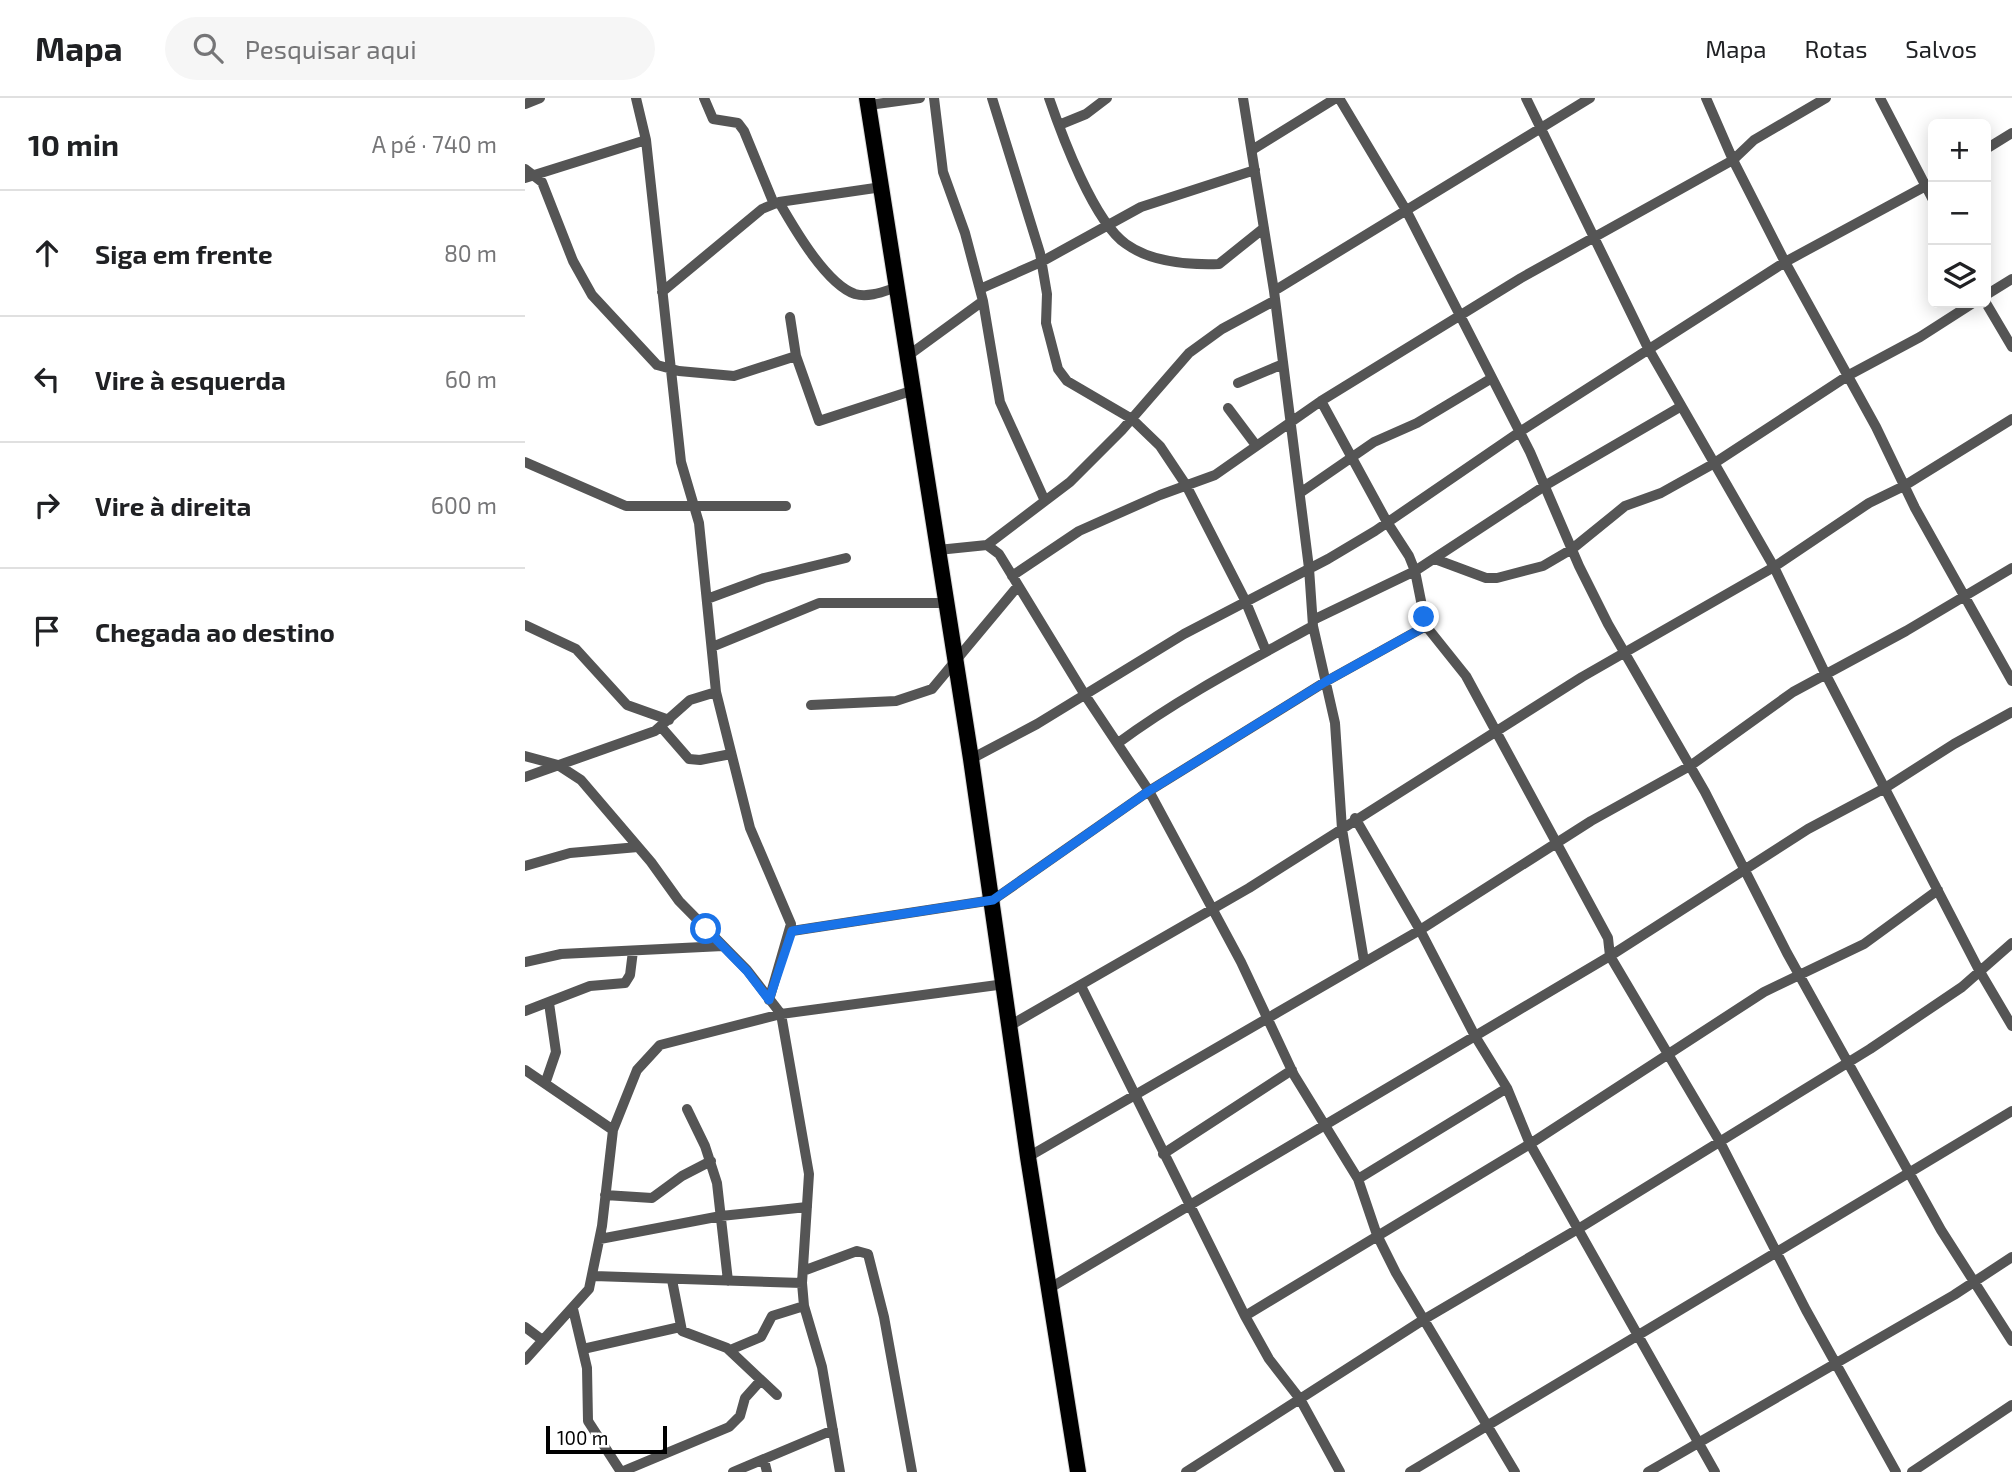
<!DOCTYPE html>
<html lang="pt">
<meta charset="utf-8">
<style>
body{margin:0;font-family:"Exo 2",sans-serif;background:#f6f6f6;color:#202124}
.controls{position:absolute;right:21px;top:21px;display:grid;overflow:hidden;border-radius:10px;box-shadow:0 4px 18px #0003}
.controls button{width:63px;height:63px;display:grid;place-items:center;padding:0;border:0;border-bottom:2px solid #e0e0e0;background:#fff;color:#202124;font:35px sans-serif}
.scale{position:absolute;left:21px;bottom:18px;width:121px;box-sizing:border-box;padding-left:7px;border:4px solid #000;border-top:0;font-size:19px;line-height:24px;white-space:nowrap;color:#000;-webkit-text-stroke:5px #fff;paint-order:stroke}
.stop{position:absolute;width:21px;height:21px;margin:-16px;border:5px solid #1a73e8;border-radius:50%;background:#fff}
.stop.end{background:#1a73e8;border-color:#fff;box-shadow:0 2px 7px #0008}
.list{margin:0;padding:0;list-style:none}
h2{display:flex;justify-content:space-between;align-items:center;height:91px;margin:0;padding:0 28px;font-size:30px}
h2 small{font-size:23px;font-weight:400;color:#757577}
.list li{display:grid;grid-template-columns:46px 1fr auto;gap:21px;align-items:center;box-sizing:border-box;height:126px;padding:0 28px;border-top:2px solid #e0e0e0}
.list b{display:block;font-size:26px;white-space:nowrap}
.list em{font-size:23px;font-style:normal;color:#757577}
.icon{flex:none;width:38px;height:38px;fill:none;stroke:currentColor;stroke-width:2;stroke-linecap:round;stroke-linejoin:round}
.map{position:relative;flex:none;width:1487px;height:1374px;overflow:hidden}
header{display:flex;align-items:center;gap:42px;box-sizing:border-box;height:98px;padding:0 35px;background:#fff;border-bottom:2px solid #e0e0e0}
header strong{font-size:33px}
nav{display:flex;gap:38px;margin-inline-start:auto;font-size:24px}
.search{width:490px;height:63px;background:#f6f6f6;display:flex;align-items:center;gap:18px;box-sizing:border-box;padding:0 24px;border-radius:38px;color:#757577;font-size:26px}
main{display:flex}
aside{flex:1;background:#fff}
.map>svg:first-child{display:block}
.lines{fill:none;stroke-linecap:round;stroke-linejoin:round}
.primary-casing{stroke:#dbdbdb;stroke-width:18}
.street{stroke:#555;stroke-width:10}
.primary{stroke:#000;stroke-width:16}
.route{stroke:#1a73e8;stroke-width:9}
</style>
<header>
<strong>Mapa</strong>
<div class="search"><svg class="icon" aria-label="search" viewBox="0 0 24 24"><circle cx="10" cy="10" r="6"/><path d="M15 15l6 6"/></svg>Pesquisar aqui</div>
<nav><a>Mapa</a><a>Rotas</a><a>Salvos</a></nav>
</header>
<main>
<aside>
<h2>10 min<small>A pé · 740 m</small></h2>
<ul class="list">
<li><svg class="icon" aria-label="ahead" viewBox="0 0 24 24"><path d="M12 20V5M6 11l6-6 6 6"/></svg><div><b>Siga em frente</b></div><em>80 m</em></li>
<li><svg class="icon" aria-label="left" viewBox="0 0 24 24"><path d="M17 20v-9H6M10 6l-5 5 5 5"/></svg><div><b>Vire à esquerda</b></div><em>60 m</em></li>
<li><svg class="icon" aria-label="right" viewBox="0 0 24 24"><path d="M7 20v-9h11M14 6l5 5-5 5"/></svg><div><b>Vire à direita</b></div><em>600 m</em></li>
<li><svg class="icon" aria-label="arrive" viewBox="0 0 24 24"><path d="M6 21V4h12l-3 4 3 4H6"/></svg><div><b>Chegada ao destino</b></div></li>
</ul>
</aside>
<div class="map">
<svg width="1487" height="1374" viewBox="0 0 1487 1374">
<rect width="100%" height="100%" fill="#fff"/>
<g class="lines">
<!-- primary casing -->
<g class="primary-casing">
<path id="primary" d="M342 0 446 661 503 1059 553 1374"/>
</g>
<!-- street -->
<path class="street" d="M111 0 121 42 156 364 174 425 191 594 225 730 266 826 244 902
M179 0 188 21 213 25 219 33 249 106
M409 0 418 74 440 135 458 203 475 304 520 403
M467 0 515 155 522 196 521 225 533 271 542 283 607 321 635 348 661 387 720 502 741 553
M524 0C537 38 569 124 601 146 626 164 665 167 694 166L739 130
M718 0 749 193 784 470 788 528 810 625 817 731 839 863
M814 0 881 112 1005 354 1054 468 1083 526 1180 694 1262 855 1416 1132 1487 1243
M1001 0 1123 250 1249 469 1300 575 1454 872 1487 928
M1181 0 1208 62 1260 164 1351 329 1390 410 1487 583
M1355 0 1408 102
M0 6 15 0
M344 7 395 0
M534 27 561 16 582 0
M1461 51 1487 35
M727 52 811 0
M0 71 17 84 48 163 67 197 132 267 154 273 209 278 271 258
M0 80 121 42
M254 104C269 130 301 186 330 196 344 200 360 193 373 189
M455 191 516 164 616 109 730 72
M749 193 1065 0
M137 194 237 111 254 104 357 89
M1461 197 1487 181
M1461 205 1487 249
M265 219 271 258 294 323 389 292
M384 257 458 203
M713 285 758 266
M796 303 862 424 884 458 890 473 901 528 941 578 1083 840 1085 858 1195 1044 1281 1212 1371 1374
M703 310 730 346
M0 364 101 408H261
M775 395 849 344 892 325 967 280
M462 447 545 384 597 332 664 255 697 231 749 203
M413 452 462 447 474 456 560 597 624 693 716 864 769 977 833 1081 852 1137 871 1175 990 1374
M910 461 961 480H972L1018 468 1047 451 1100 408 1136 395 1188 366 1324 277 1395 239 1448 205
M487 478 554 433 635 397 690 377 796 303 996 180 1208 62 1229 42 1301 0
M182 501 239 480 321 460
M788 522 890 473 1021 387 1155 309
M0 527 51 551 102 607 144 622
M187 549 294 505H422
M286 607 371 603 407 591 493 488
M137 630 164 661 175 662 206 656
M593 645C654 600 721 565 788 528
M0 658 33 667 56 682 126 764 154 803 222 872 256 916 284 1076 277 1185 279 1208 297 1269 315 1374
M446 661 512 626 659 536 803 461 850 433 993 335 1260 164 1408 84
M0 679 130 633 165 602 191 594
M830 720 895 832 950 938 982 990 1005 1046 1190 1374
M0 768 45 755 113 749
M267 833 468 802 624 693 800 584 901 528
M0 864 36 856 198 848
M556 888 720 1218 744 1261 775 1301 815 1374
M0 913 65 888 100 885 105 877 108 853
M486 927 724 790 1057 579 1249 469 1344 405 1379 388 1487 321
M0 972 88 1032
M21 983 31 954 24 905
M162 1011 180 1048 192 1085 203 1183
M638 1056 767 972
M503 1059 895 832 1066 723 1165 668 1268 594 1381 533 1487 470
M833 1081 982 990
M80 1097 127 1100 157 1078 186 1063
M75 1141 196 1118 282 1109
M278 1173 332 1153 343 1156 359 1219 387 1374
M69 1178 277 1185
M147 1182 157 1233 202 1250 252 1297
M525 1190 1085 858 1283 731 1360 690 1429 646 1487 614
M48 1211 62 1270 63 1323 96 1374
M720 1218 1005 1046 1239 894 1339 846 1413 792
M0 1229 16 1241
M58 1251 155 1229
M205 1252 236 1239 247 1218 279 1208
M0 1262 64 1191 77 1128 88 1032 112 972 135 947 256 916 480 886
M239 1362 242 1374
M96 1374 204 1329 215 1318 220 1300 236 1282
M208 1374 308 1332
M661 1374 898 1222 1058 1128 1345 951 1437 889 1487 845
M885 1374 1487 1013
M1123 1374 1429 1197 1487 1159
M1387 1374 1487 1307"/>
<!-- primary -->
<use href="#primary" class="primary"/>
</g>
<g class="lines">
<!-- route -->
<path class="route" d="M181 831 222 873 244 902 267 833 468 802 624 693 800 584 901 528 899 519"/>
</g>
</svg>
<div class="controls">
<button>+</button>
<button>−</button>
<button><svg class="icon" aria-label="layers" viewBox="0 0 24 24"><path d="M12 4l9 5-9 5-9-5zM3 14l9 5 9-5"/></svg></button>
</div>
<div class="scale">100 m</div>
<div class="stop" style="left:181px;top:831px"></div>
<div class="stop end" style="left:899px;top:519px"></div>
</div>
</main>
